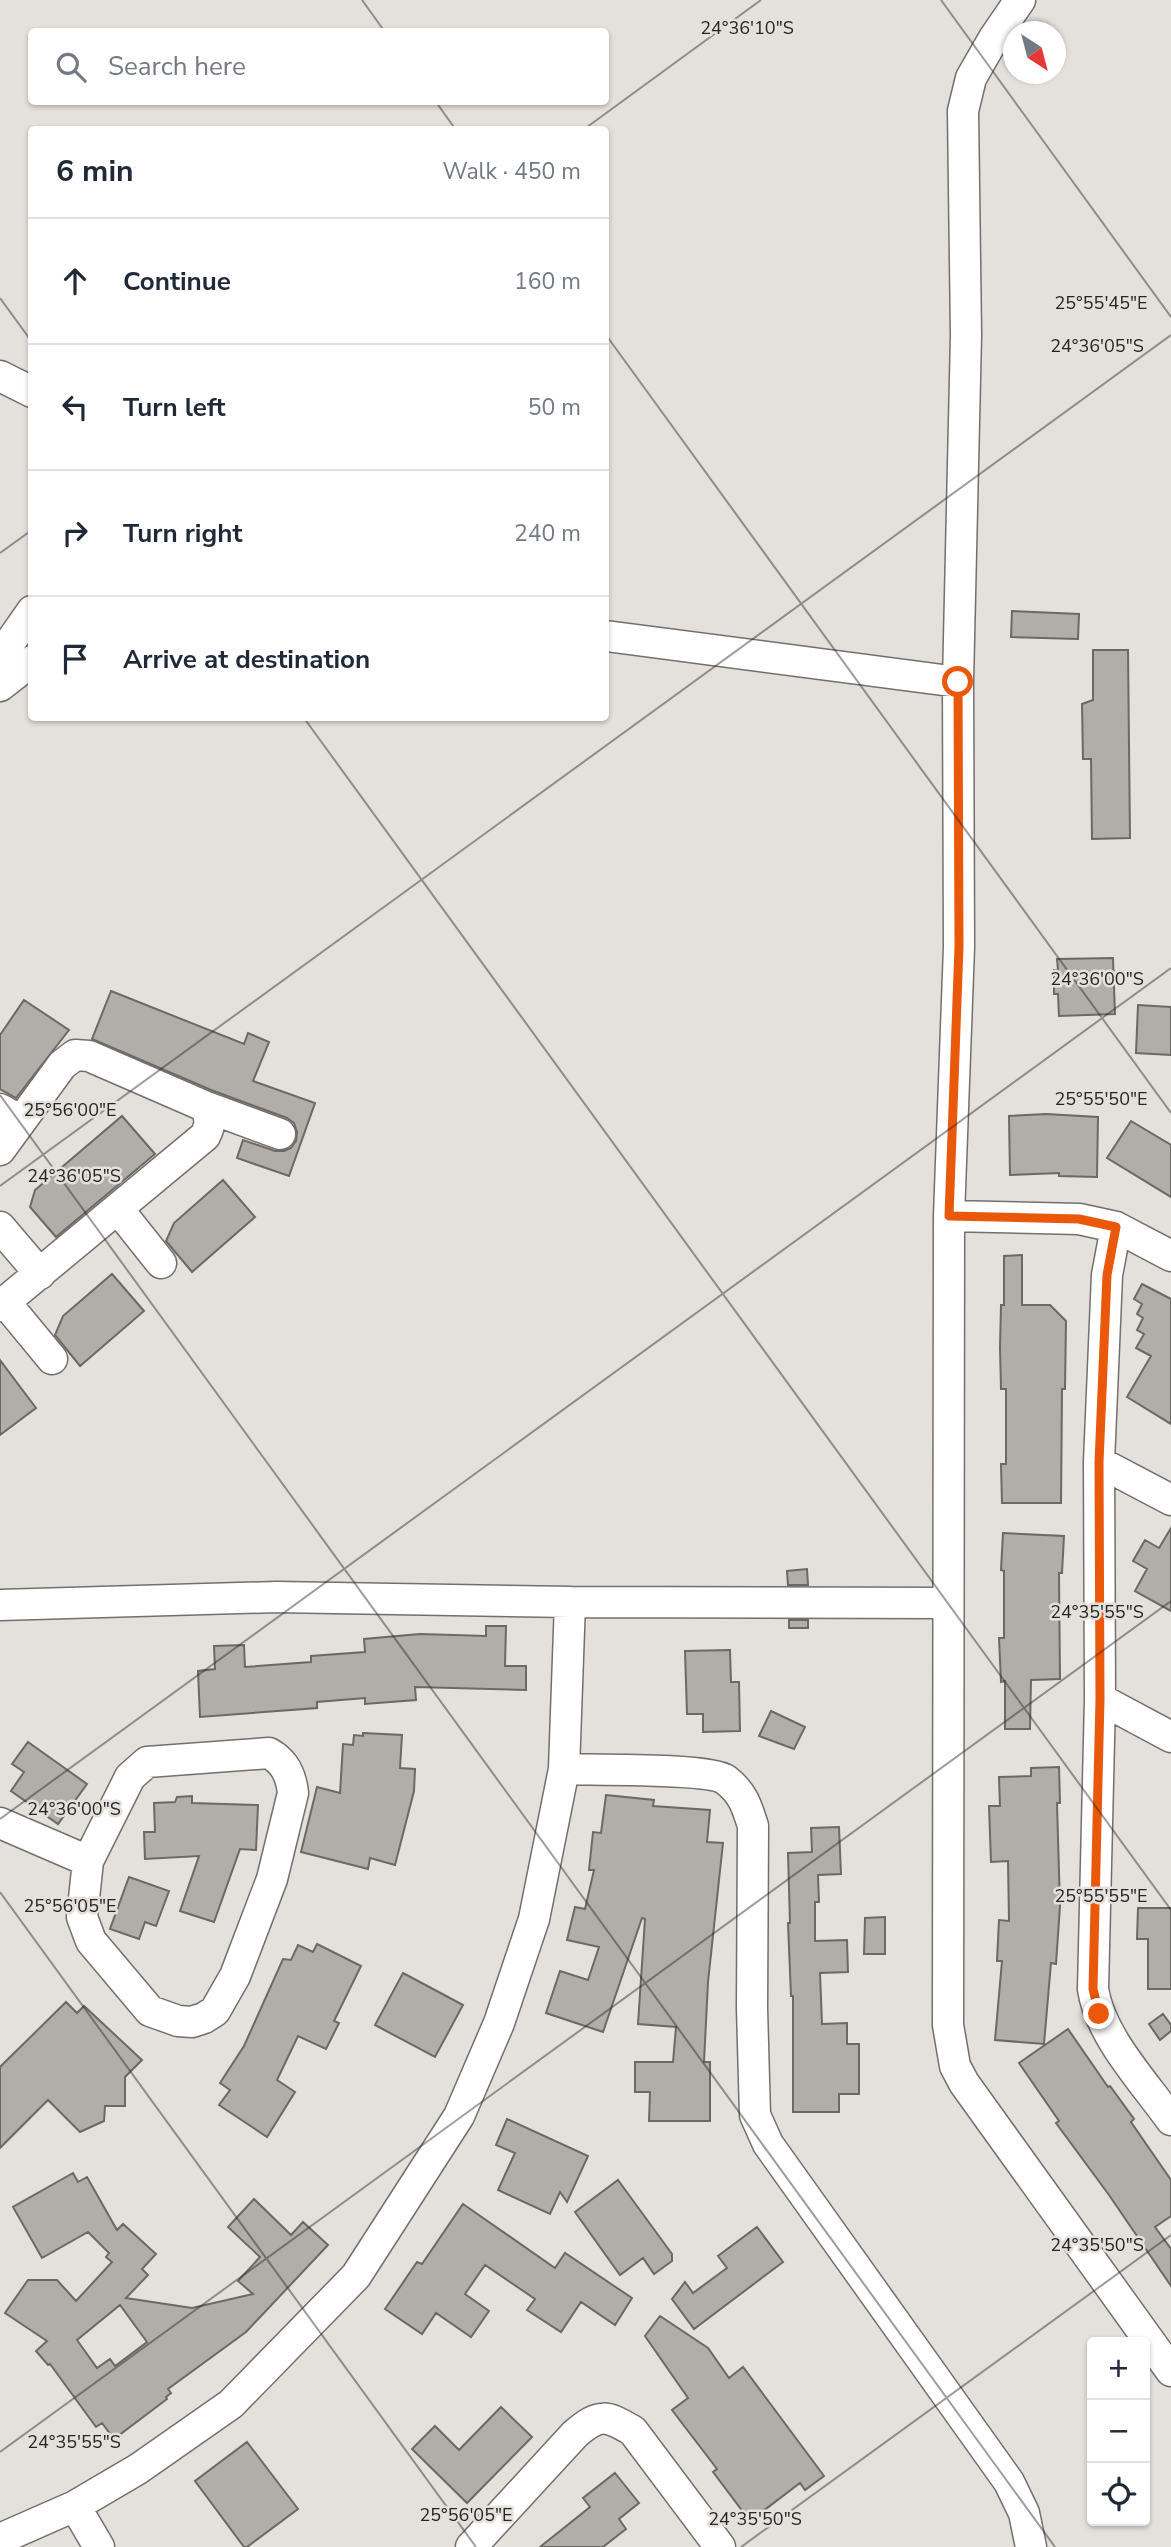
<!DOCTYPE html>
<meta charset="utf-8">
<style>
body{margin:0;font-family:"Nunito Sans",sans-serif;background:#f2f2f3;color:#1f2937}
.controls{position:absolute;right:21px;bottom:21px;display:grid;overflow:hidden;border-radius:7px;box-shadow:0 2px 5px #0004}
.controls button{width:63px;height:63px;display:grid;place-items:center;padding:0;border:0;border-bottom:2px solid #e0e1e3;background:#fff;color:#1f2937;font:35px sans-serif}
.compass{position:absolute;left:1003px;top:21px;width:63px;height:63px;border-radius:50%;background:#fff;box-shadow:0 2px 5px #0004;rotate:144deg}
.stop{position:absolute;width:21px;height:21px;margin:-16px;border:5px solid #ea580c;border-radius:50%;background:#fff}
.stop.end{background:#ea580c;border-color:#fff;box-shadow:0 2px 7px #0008}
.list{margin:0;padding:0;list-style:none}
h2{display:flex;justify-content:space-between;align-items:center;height:91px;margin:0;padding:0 28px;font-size:30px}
h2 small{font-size:23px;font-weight:400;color:#747a83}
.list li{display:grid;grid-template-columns:46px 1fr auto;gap:21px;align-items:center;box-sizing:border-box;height:126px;padding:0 28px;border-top:2px solid #e0e1e3}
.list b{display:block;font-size:26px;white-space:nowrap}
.list em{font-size:23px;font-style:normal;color:#747a83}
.icon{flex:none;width:38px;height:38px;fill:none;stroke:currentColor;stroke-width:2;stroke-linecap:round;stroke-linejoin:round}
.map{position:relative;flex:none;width:1171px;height:2547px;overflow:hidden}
.search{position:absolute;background:#fff;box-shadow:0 2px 5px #0004;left:28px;top:28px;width:581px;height:77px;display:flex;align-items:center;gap:18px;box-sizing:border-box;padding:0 24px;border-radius:7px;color:#747a83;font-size:26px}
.panel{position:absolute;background:#fff;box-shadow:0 2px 5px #0004;left:28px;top:126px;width:581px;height:595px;border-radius:7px}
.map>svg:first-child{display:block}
.building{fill:#b1ada9;stroke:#6c6965;stroke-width:2;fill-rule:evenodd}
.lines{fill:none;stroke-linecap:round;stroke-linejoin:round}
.minor-casing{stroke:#736f6c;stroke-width:33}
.minor{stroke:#fff;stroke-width:30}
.route{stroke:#ea580c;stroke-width:9}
.ticks{fill:none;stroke:#272524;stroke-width:2;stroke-opacity:0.45}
.ticks-label{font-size:18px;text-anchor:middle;fill:#272524;stroke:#e4e0dc;stroke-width:5;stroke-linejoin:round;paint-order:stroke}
</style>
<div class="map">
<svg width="1171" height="2547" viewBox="0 0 1171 2547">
<rect width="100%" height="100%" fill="#e4e0dc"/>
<!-- building -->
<path class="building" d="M1012 611 1079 614 1078 639 1011 637Z
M1093 650H1128L1130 838 1092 839 1091 759H1083L1082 704 1093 700Z
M1113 958 1115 1014 1059 1016 1058 994H1054V970H1058L1057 959Z
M111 991 244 1044 248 1033 269 1042 253 1081 315 1103 289 1176 237 1158 243 1140 275 1151H284L291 1148 296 1141 297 1132 294 1123 287 1118 211 1090 92 1039Z
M24 1000 69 1030 16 1098 0 1089V1035Z
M1138 1005 1171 1007V1055L1136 1053Z
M1046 1114 1098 1117 1097 1177 1059 1176V1173L1010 1175 1009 1116Z
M122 1116 155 1154 56 1237 30 1207 35 1190Z
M1131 1121 1171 1145V1197L1107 1158Z
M223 1180 255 1217 192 1272 166 1241 174 1223Z
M1022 1255V1305H1050L1066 1321 1065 1389H1062L1061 1503H1002L1001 1464H1006V1389H1001L1000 1348 1001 1305H1004V1256Z
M112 1274 144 1311 80 1366 55 1335 63 1316Z
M1142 1284 1171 1299V1424L1127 1397 1151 1356 1136 1348 1144 1334 1137 1330 1143 1318 1137 1314 1142 1304 1134 1299Z
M0 1360 36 1408 0 1435Z
M1171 1528V1611L1135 1591 1147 1569 1133 1561 1145 1540 1159 1548Z
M1003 1533 1064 1536 1062 1573H1059L1060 1679 1031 1680 1030 1729H1005V1681L1001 1682 999 1638H1004V1571L1001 1570Z
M807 1569 808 1585H788L787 1571Z
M789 1620H808V1628H789Z
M486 1626H506L505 1666H526V1690L415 1687 416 1700 365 1704V1698L317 1702V1708L200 1717 198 1671 215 1669 214 1646 244 1645 245 1667 311 1662V1656L365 1652 364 1639 420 1634 486 1636Z
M730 1650 731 1682H739L740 1731 703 1732V1714H687L685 1651Z
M771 1711 805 1727 794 1749 759 1736Z
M363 1733 402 1735 400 1768 415 1769 414 1791 395 1865 370 1858 368 1869 301 1852 317 1787 340 1793 343 1744 353 1745 354 1735 363 1736Z
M28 1742 87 1784 58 1824 11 1791 24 1772 12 1764Z
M1059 1767 1060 1803H1057L1060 1906 1056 1964 1051 1963 1044 2044 995 2040 1002 1961H997L999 1920 1009 1921 1008 1861 991 1862 989 1806H1000L999 1777 1031 1776V1768Z
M606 1795 654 1800 653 1806 710 1810 707 1842 723 1843 708 1982 704 2062H710V2121H649L650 2092H635V2062H673L676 2027 638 2024 645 1919 642 1918 603 2032 546 2013 560 1971 588 1980 599 1947 567 1940 575 1907 585 1909 594 1870H589L593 1832 601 1833Z
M192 1796V1803L258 1805 256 1850 240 1849 214 1922 180 1911 199 1856 145 1859 144 1832H155L154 1803 175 1802 177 1797Z
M839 1827 841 1874 818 1875 819 1902H815V1941L847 1940 848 1972 820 1973 822 2024 847 2023V2044H859V2094H839V2112H793V1996H791L788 1923H790L788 1853 812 1852 811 1828Z
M129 1877 169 1891 156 1926 145 1922 139 1939 110 1929Z
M1138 1908H1171V1989H1148V1939H1137Z
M885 1917V1954H864L865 1918Z
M317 1944 361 1966 334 2021 339 2023 326 2049 298 2036 277 2080 295 2092 267 2137 219 2105 230 2090 220 2083 244 2046 283 1959 291 1960 298 1945 313 1952Z
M403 1973 463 2005 435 2057 375 2025Z
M66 2002 77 2013 84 2006 142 2060 125 2077V2106H105L104 2121 80 2132 48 2100 0 2148V2067Z
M1163 2014 1171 2025V2031L1160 2040 1149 2024Z
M1068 2029 1108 2087 1110 2086 1134 2119 1131 2122 1171 2180V2216L1155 2227 1171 2249V2286L1109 2195 1056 2123 1059 2121 1019 2063Z
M507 2119 588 2156 567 2202 560 2192 550 2214 498 2190 515 2153 496 2145Z
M73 2173 78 2182 87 2177 117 2230 123 2224 156 2254 142 2269 148 2275 126 2298 192 2308 253 2294 238 2281 260 2257 228 2227 254 2199 291 2235 303 2222 328 2245 246 2332 168 2389 171 2393 166 2397 167 2399 114 2439 102 2423 96 2427 50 2364 48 2365 36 2351 47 2341 5 2313 28 2280H57L76 2301 112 2262 106 2257 109 2253 88 2232 42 2258 13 2207ZM120 2305 147 2342 115 2366 110 2359 97 2368 77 2340Z
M618 2180 672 2254V2261L654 2274 643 2258 620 2275 575 2212Z
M463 2204 555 2268 565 2253 632 2298 615 2325 581 2302 561 2332 527 2310 535 2299 485 2265 465 2294 489 2311 471 2337 436 2313 422 2334 385 2309 417 2262 422 2264Z
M757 2227 783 2262 694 2329 672 2299 685 2282 693 2293 727 2268 718 2256Z
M660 2316 708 2348 729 2378 743 2367 824 2476 805 2490 800 2483 750 2521 713 2472 717 2469 672 2410 688 2398 645 2336Z
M501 2407 532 2437 467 2503 412 2449 435 2426 459 2450Z
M247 2442 298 2509 247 2547H244L195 2481Z
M615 2473 639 2503 619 2519 626 2529 603 2547H540L590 2507 583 2498Z"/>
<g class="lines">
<!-- minor casing -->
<g class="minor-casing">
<path id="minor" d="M1020 0 994 38 971 78 963 111 966 335 958 682 959 947 949 1216 948 2025 955 2066 964 2083 1171 2371
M0 376 32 392
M606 636 958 682
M0 652 11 641 32 611
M0 686 32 661
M204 1106 280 1134
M0 1109 21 1121
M0 1150 62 1065 75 1055 89 1056 204 1106C211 1118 211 1124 205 1136L0 1306
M118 1209 161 1263
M949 1216 1079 1219 1116 1227 1171 1256
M0 1227 40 1274
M1116 1227 1107 1275 1099 1462 1100 1699 1093 1989C1100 2036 1144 2082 1171 2120
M5 1302 52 1359
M1099 1462 1171 1500
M0 1605 276 1597 570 1602 947 1603
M1100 1699 1171 1737
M269 1753C285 1762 291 1775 293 1793L272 1879 235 1976 215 2011 204 2018 192 2022 178 2021 150 2011 91 1941 82 1917 88 1861 130 1777 147 1762Z
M564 1769C592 1770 710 1768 726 1780 743 1793 747 1807 753 1826L752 2008 755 2115 768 2144 1009 2482 1024 2513 1031 2547
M0 1823 88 1861
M75 2506 99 2547
M0 2539 75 2506 138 2469 231 2404 356 2276 459 2116 499 2023 534 1919 564 1769 570 1602
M471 2547 575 2434C600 2413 606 2415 633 2431L720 2547"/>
</g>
<!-- minor -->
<use href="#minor" class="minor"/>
</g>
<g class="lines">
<!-- route -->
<path class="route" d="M958 682 959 947 949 1216 1079 1219 1116 1227 1107 1275 1099 1462 1100 1699 1093 1989 1099 2014"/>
</g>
<!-- ticks -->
<path class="ticks" d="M362 0 385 32M941 0 1171 317M436 102 456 130M583 130 761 0M0 298 32 342M606 335 1171 1113M0 553 32 530M304 718 1171 1910M0 1095 1055 2547M0 1186 1171 335M0 1819 1171 968M0 1892 476 2547M0 2452 1171 1601M741 2547 1171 2235"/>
<g class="ticks-label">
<text x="747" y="34">24°36'10"S</text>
<text x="1101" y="309">25°55'45"E</text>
<text x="1097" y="352">24°36'05"S</text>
<text x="1097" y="985">24°36'00"S</text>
<text x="1101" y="1105">25°55'50"E</text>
<text x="70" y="1116">25°56'00"E</text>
<text x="74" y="1182">24°36'05"S</text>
<text x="1097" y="1618">24°35'55"S</text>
<text x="74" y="1815">24°36'00"S</text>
<text x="1101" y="1902">25°55'55"E</text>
<text x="70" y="1912">25°56'05"E</text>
<text x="1097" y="2251">24°35'50"S</text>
<text x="74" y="2448">24°35'55"S</text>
<text x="466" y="2521">25°56'05"E</text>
<text x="755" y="2525">24°35'50"S</text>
</g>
</svg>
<div class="controls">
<button>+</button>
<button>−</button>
<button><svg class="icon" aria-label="locate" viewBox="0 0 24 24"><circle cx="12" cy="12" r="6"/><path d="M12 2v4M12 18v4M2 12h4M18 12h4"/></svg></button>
</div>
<svg class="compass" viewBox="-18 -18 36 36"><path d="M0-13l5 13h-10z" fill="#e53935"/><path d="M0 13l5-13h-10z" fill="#747a83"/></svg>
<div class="stop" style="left:958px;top:682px"></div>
<div class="stop end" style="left:1099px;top:2014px"></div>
<div class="search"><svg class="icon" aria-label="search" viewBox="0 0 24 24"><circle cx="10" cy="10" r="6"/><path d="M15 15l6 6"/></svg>Search here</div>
<section class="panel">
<h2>6 min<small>Walk · 450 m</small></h2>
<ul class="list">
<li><svg class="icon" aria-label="ahead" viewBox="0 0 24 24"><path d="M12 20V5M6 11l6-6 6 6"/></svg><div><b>Continue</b></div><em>160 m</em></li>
<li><svg class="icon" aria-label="left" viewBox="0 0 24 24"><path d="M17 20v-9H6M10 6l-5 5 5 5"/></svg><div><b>Turn left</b></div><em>50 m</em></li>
<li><svg class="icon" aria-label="right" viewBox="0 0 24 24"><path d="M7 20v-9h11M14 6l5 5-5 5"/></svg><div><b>Turn right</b></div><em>240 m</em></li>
<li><svg class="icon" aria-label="arrive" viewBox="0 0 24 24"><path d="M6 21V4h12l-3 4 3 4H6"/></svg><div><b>Arrive at destination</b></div></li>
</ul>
</section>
</div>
